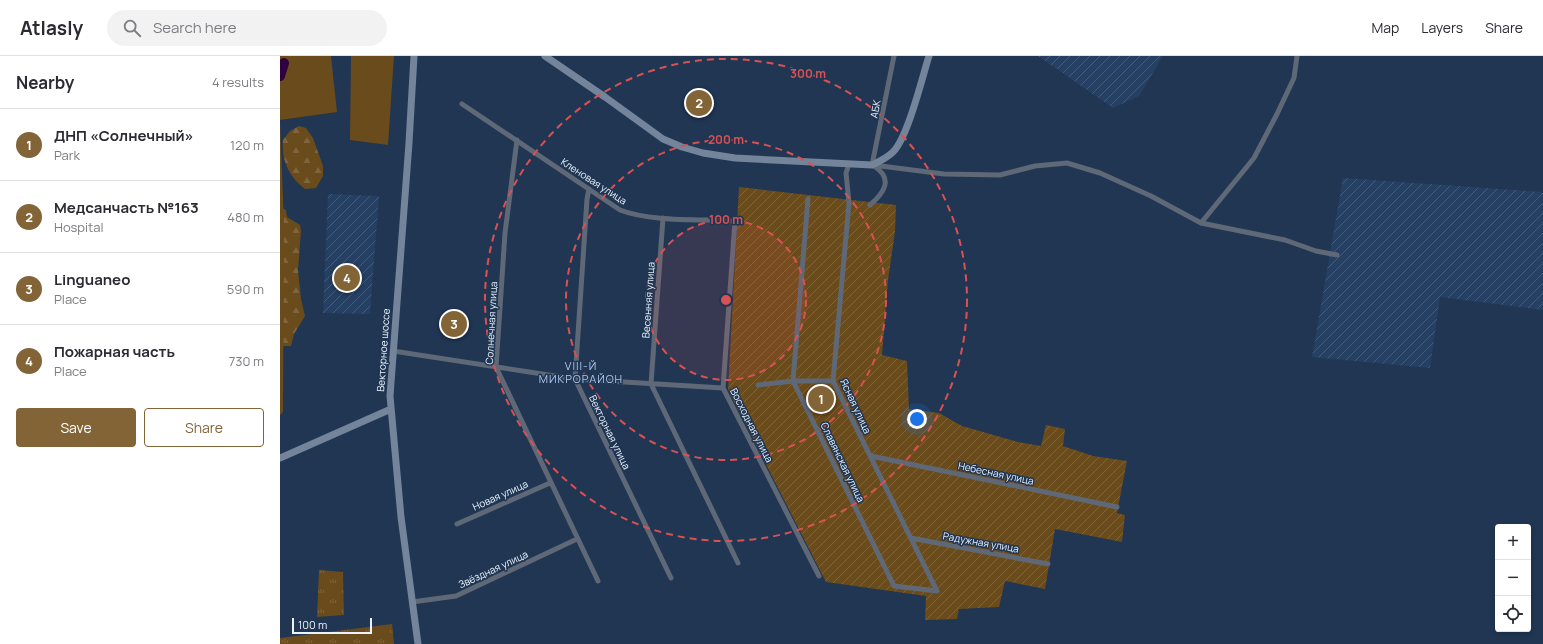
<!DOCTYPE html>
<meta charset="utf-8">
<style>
body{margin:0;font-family:Manrope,sans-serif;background:#f2f2f3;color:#2b2b33}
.controls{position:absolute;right:12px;bottom:12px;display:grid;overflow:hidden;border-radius:4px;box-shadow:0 2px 6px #0003}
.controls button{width:36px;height:36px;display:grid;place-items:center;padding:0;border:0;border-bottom:1px solid #e1e1e2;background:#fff;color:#2b2b33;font:20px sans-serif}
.scale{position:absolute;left:12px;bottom:10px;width:80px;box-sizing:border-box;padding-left:4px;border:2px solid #eaf3fe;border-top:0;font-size:11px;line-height:14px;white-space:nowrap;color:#eaf3fe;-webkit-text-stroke:3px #203653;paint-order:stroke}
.you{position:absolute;left:637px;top:363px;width:14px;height:14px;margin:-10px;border:3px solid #fff;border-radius:50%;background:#1a73e8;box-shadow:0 0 0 6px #1a73e833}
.badge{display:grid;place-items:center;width:26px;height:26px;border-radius:50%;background:#826437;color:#fff;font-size:13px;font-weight:700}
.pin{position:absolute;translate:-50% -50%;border:2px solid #fff;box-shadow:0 1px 4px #0006}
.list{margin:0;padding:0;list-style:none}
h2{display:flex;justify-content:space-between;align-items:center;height:52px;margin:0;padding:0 16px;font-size:17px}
h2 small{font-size:13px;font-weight:400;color:#7c7c81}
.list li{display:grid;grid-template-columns:26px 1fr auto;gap:12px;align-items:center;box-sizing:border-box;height:72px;padding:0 16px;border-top:1px solid #e1e1e2}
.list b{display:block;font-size:15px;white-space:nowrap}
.list p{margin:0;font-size:13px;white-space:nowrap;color:#7c7c81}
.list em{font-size:13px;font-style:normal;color:#7c7c81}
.actions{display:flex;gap:8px;padding:12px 16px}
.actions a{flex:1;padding:9px 0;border:1px solid #826437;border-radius:4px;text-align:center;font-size:14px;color:#826437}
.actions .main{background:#826437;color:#fff}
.icon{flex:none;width:22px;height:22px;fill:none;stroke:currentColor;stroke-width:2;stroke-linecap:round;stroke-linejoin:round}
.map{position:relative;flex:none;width:1263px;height:588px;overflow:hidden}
header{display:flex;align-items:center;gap:24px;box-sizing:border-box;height:56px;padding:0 20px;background:#fff;border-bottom:1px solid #e1e1e2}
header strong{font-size:19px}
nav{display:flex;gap:22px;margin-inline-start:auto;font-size:14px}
.search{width:280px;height:36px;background:#f2f2f3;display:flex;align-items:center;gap:10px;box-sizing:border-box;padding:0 14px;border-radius:22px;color:#7c7c81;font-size:15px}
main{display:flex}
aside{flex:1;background:#fff}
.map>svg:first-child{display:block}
.industrial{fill:url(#industrial-furrows)}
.grass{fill:url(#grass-tufts)}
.forest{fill:url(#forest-firs)}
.garden{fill:url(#garden-furrows)}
.pitch{fill:#6a4b1b}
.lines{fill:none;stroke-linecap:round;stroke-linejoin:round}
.river{stroke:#2f023e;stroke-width:10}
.street{stroke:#5e6877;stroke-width:5}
.secondary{stroke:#73849b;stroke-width:7}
.ring{fill:none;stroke:#da5153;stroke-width:2;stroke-dasharray:7 5}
.labels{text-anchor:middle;stroke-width:3;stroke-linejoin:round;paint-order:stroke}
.street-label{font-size:10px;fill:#eaf3fe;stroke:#203653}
.neighbourhood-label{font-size:11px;letter-spacing:1px;fill:#acc7eb;stroke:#203653}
.centre{fill:#da5153;stroke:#203653;stroke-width:2}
.ring-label{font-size:12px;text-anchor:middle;font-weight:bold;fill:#da5153;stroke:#203653;stroke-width:3;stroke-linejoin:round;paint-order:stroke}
</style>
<header>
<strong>Atlasly</strong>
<div class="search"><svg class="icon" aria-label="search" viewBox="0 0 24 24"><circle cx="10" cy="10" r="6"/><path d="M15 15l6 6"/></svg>Search here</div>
<nav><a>Map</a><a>Layers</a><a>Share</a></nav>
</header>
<main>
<aside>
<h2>Nearby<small>4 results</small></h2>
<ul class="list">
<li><span class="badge">1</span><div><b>ДНП «Солнечный»</b><p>Park</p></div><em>120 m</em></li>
<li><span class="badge">2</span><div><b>Медсанчасть №163</b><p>Hospital</p></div><em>480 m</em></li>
<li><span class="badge">3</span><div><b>Linguaneo</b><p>Place</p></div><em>590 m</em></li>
<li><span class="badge">4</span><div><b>Пожарная часть</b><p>Place</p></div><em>730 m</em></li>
</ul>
<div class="actions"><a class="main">Save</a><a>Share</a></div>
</aside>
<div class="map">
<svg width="1263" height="588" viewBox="0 0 1263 588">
<defs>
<pattern id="industrial-furrows" width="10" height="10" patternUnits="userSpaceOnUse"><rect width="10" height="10" fill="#264063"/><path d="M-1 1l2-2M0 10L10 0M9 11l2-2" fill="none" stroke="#465c7a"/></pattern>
<pattern id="grass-tufts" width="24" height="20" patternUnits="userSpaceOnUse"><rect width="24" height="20" fill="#6a4b1b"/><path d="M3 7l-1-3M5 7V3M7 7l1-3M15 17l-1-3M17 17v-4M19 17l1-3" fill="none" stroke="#7f653d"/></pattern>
<pattern id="forest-firs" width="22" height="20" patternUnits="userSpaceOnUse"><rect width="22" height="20" fill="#6a4b1b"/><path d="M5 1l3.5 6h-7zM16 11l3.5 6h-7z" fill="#7f653d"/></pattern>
<pattern id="garden-furrows" width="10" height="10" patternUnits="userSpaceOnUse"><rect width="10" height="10" fill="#6a4b1b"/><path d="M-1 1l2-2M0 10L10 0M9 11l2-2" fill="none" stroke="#7f653d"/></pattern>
</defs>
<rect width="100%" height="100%" fill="#203653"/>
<!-- industrial -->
<path class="industrial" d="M758 0H883L859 40 833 52Z
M1063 122 1263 136V254L1160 241 1150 312 1032 301Z
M48 138 99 140 90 258 43 257Z"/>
<!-- grass -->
<path class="grass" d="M39 514 63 516 64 559 37 561Z
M112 568 114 588H0V582Z"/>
<!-- forest -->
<path class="forest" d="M19 70 26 72 33 82 43 110V120L36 132 25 133C9 121 1 104 3 84L10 75Z
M0 151 6 154 7 161 20 169 21 175 18 214 21 243 25 260 14 278 11 290H3Z"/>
<!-- garden -->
<path class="garden" d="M459 131 616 149 615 176 608 224 602 299 627 305 629 353 659 357 682 370 738 386 761 390 766 369 785 373 783 390 813 400 847 405 837 457 845 459 842 486 775 473 765 533 725 525 719 551 679 553 677 563 645 564 646 540 546 526 448 334Z"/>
<!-- pitch -->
<path class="pitch" d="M0 0H51L57 56 0 64Z
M71 0H114L108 89 70 84Z
M0 65 4 169 3 356 0 359Z"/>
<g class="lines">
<!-- river -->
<path class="river" d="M0 20 4 7"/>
<!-- street -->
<path class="street" d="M182 48 340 154C371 166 421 163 455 165L443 332 539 520
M237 84 225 177 216 311 318 525
M569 108 566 117 569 147 553 325 657 535
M592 109 614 0
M593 109 664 118 720 119 755 110 787 107 820 117 871 140 921 167 1005 184 1036 195 1057 199
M309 133 307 143 295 323 391 522
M528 143 513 325 614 530 657 535
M590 149C604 137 614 123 594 110
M383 162 371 328 458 507
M921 167 974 102 997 58 1014 22 1017 0
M113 295 295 323 443 332
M478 329 513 325H553
M591 400 837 451
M177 468 270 427
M631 482 768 508
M132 546 176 540 297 483"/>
<!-- secondary -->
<path class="secondary" d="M134 0 129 87 110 340 121 461 138 588
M265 0 325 41 383 83 402 91 423 97 455 102 592 109C600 105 607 102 613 96 628 81 642 22 649 0
M0 402 111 353"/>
</g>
<!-- distance rings -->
<circle cx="446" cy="244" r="80" fill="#da5153" fill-opacity=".12"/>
<g class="ring">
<circle cx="446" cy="244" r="80"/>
<circle cx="446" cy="244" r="160"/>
<circle cx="446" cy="244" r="241"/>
</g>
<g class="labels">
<!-- street labels -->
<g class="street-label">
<text transform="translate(595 53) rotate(-79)" y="4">АБК</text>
<text transform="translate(314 125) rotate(33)" y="4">Кленовая улица</text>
<text transform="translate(368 244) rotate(-86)" y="4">Весенняя улица</text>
<text transform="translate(211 267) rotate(-87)" y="4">Солнечная улица</text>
<text transform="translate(103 294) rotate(-86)" y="4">Векторное шоссе</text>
<text transform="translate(576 350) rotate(65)" y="4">Ясная улица</text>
<text transform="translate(472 369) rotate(63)" y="4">Восходная улица</text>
<text transform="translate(330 376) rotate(64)" y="4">Векторная улица</text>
<text transform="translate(563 406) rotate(64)" y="4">Славянская улица</text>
<text transform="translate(716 417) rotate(12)" y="4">Небесная улица</text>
<text transform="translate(220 439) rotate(-24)" y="4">Новая улица</text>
<text transform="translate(701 486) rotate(10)" y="4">Радужная улица</text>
<text transform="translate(213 513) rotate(-25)" y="4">Звёздная улица</text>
</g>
<!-- neighbourhood labels -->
<g class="neighbourhood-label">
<text x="301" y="314">VIII-Й<tspan x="301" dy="13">МИКРОРАЙОН</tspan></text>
</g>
</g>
<circle cx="446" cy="244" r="6" class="centre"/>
<g class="ring-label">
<text x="528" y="22">300 m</text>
<text x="446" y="88">200 m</text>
<text x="446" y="168">100 m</text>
</g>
</svg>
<div class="controls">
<button>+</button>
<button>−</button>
<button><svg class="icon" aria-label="locate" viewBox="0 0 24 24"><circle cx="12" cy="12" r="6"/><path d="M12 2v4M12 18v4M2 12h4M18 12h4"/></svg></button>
</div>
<div class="scale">100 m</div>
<div class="you"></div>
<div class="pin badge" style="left:541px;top:343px">1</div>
<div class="pin badge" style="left:419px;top:47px">2</div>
<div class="pin badge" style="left:174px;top:268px">3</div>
<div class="pin badge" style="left:67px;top:222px">4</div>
</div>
</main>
